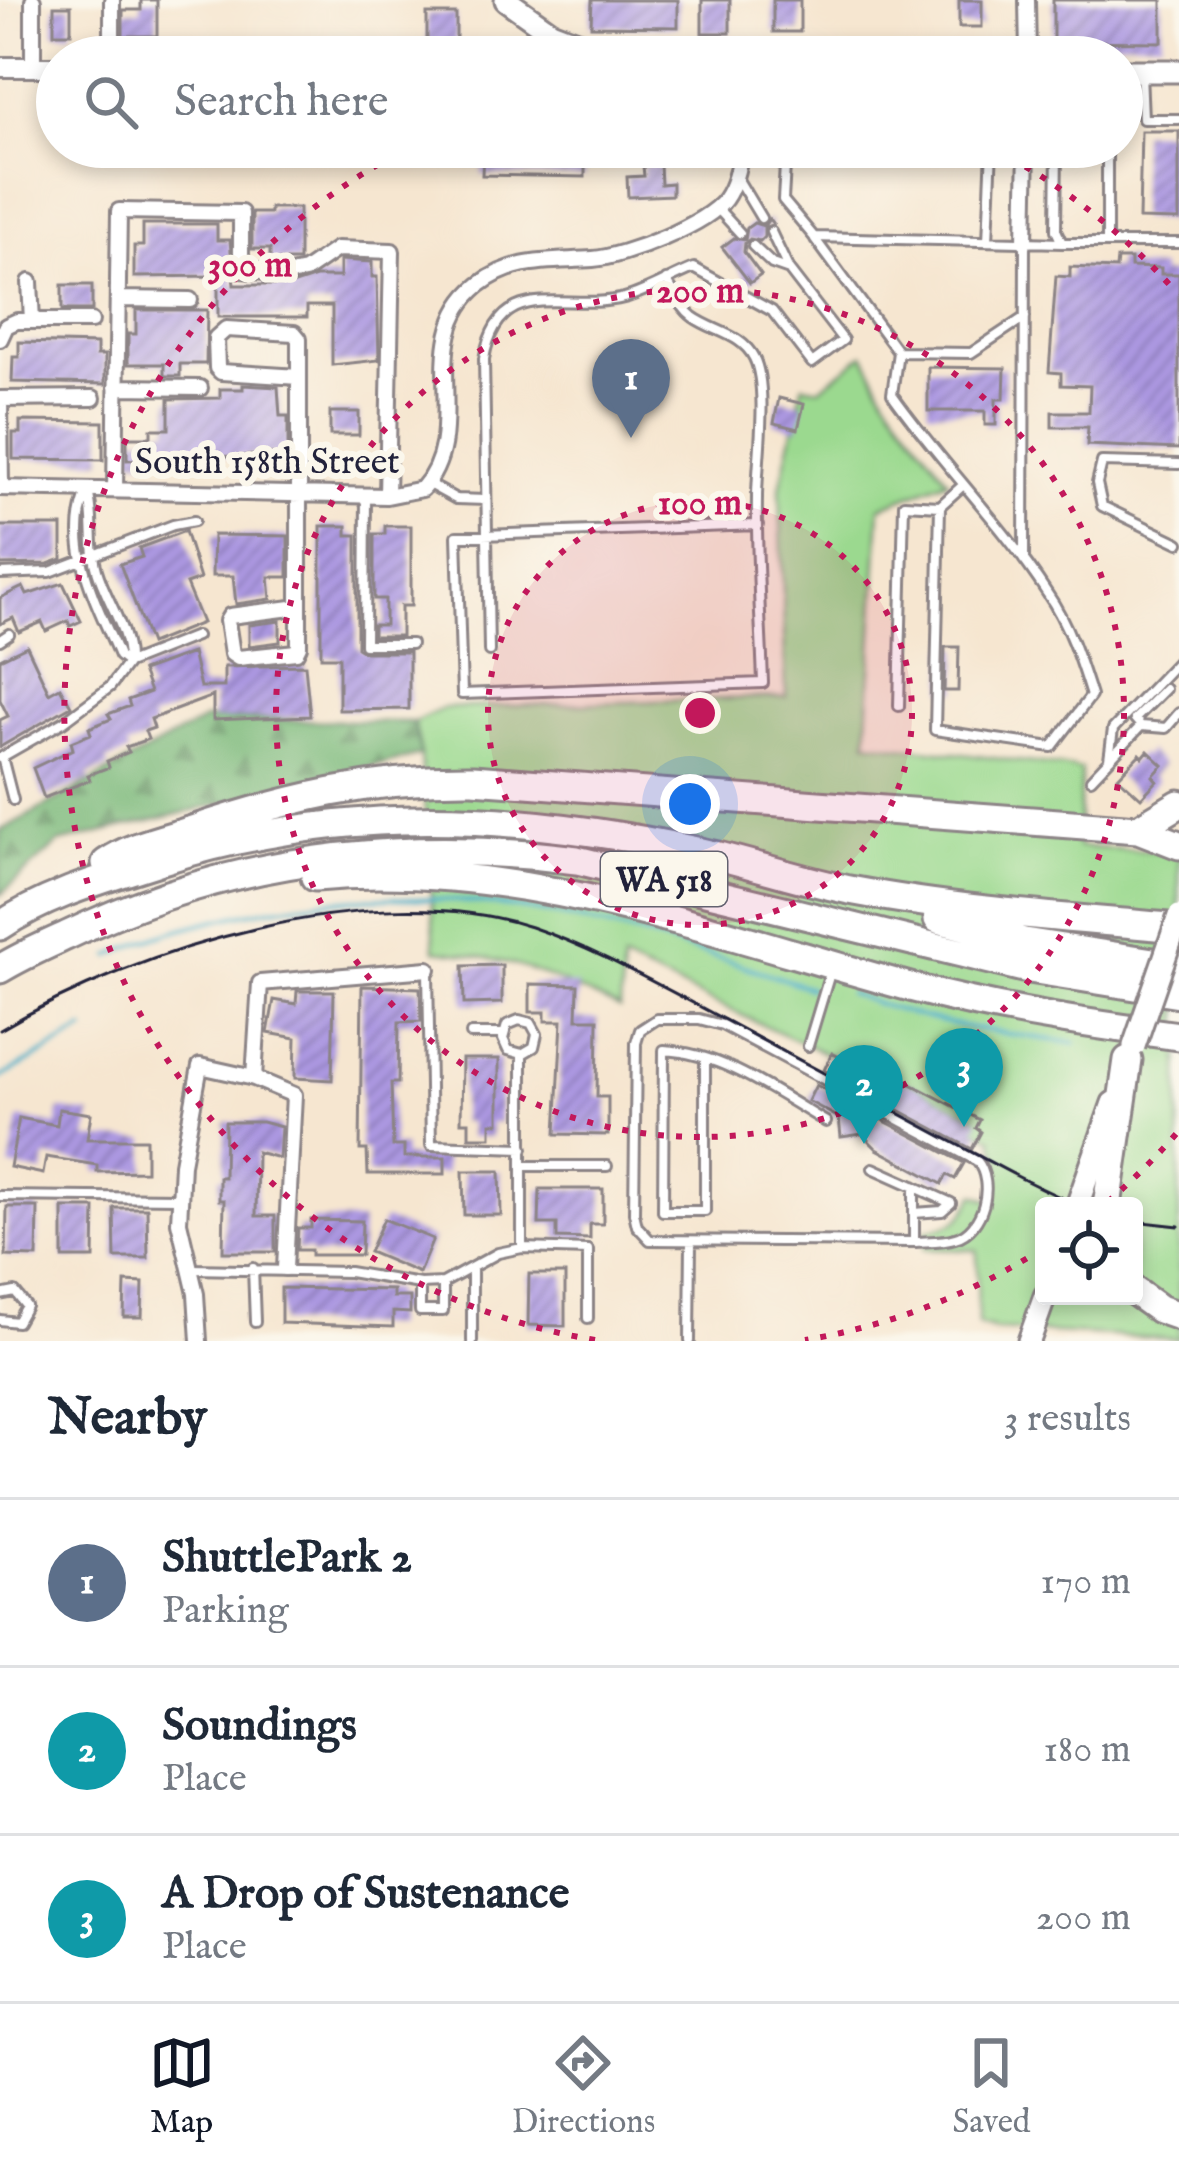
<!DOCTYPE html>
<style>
body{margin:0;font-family:"IM FELL English",serif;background:#f6f6f7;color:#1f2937}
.controls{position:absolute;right:36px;bottom:36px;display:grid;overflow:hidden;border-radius:12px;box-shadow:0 6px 18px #0003}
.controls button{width:108px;height:108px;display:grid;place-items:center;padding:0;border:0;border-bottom:3px solid #e0e1e3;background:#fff;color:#1f2937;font:60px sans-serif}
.you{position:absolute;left:690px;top:804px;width:42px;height:42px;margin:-30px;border:9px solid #fff;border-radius:50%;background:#1a73e8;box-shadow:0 0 0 18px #1a73e833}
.badge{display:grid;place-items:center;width:78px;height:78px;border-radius:50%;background:#111827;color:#fff;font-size:39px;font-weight:700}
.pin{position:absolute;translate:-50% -99px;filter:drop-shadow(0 3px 6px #0008)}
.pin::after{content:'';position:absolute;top:63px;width:42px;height:36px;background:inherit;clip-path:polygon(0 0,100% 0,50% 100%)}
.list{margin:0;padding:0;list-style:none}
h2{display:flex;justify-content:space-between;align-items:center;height:156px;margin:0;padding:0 48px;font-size:51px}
h2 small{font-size:39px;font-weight:400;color:#747a83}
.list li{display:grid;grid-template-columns:78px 1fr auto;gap:36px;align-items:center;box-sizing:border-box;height:168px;padding:0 48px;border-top:3px solid #e0e1e3}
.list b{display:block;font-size:45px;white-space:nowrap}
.list p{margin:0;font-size:39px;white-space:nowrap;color:#747a83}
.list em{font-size:39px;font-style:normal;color:#747a83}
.icon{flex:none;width:66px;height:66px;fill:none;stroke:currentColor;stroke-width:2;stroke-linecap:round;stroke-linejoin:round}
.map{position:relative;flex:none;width:1179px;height:1341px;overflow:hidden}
.search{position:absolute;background:#fff;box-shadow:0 6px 18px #0003;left:36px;right:36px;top:36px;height:132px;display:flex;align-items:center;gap:30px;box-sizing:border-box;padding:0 42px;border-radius:66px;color:#747a83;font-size:45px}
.sheet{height:660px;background:#fff}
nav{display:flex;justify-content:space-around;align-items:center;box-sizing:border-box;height:168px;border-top:3px solid #e0e1e3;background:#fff;font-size:33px;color:#747a83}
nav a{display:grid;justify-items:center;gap:6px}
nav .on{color:#111827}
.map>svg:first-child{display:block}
.green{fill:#9bd98f;stroke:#5e7e65;stroke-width:3;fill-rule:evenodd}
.forest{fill:url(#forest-firs);stroke:#4f6e5a;stroke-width:3}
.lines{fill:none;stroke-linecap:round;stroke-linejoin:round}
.stream{stroke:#48afc7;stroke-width:4.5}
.building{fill:url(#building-hatch)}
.service-casing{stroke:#8c8486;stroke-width:14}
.minor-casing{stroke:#8c8486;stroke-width:20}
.tertiary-casing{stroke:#8c8486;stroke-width:24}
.secondary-casing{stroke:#8c8486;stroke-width:27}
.primary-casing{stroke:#8c8486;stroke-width:27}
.motorway-casing{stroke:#8c8486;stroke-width:33}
.service{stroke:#fff;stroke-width:8}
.minor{stroke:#fff;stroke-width:14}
.tertiary{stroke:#fff;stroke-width:18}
.secondary{stroke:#fff;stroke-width:21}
.primary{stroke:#fff;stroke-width:21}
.motorway{stroke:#fff;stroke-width:27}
.tram{stroke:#22223b;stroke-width:3}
.primary-bridge-casing{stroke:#8c8486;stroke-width:27;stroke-linecap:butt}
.primary-bridge{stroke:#fff;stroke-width:21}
.ring{fill:none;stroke:#c2185b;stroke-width:6;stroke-dasharray:6 12}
.labels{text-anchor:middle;stroke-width:12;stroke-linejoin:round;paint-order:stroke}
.shield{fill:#fbf7ec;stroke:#636270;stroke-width:3}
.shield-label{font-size:33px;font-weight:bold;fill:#22223b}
.street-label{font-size:36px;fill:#22223b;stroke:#fbf7ec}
.centre{fill:#c2185b;stroke:#fbf7ec;stroke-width:6}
.ring-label{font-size:36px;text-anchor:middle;font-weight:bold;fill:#c2185b;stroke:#fbf7ec;stroke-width:12;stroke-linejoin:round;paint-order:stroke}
</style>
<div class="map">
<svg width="1179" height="1341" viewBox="0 0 1179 1341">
<defs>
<pattern id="forest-firs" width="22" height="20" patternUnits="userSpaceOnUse" patternTransform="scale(3)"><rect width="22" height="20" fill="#7cb97a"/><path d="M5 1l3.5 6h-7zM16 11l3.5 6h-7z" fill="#659665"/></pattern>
<pattern id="building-hatch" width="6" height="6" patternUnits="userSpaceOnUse" patternTransform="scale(3)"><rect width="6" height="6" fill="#ac98e1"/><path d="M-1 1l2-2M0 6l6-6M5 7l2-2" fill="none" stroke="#8c7cb8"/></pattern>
</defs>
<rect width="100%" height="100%" fill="#fbf7ec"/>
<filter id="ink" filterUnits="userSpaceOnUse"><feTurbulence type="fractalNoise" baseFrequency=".00833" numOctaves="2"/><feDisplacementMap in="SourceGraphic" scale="24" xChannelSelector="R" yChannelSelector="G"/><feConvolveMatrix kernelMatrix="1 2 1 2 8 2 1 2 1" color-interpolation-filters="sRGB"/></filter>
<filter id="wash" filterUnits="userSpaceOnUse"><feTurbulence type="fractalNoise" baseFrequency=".004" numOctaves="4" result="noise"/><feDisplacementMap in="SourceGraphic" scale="48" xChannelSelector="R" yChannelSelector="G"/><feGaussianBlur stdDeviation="2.7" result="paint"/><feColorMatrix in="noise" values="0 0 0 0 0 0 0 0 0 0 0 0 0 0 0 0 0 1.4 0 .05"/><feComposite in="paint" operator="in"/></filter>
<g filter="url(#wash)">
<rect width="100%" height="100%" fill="#f6e6d0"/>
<!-- green -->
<path class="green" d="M864 354 886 397 948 480 880 507 867 742 1081 769 1078 847 1179 852V1339L996 1330 978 1325 977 1250 924 1249 925 1231C953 1227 964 1220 975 1194L995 1202 999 1160 993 1138 971 1127 976 1117 911 1084 879 1078 623 961 620 1009C550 976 513 958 435 950L421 755 414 722 444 708 786 697 780 488 803 385 820 388ZM1044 1206H1134V1296H1044Z"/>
<!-- forest -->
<path class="forest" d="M206 719 414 722 421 755 59 843 0 895V831Z"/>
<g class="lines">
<!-- stream -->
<path class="stream" d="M111 956C152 935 196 924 242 914 444 870 620 923 810 988
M849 993C922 1023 996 1033 1075 1043
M0 1078 85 1030"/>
</g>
<g id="blocks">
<!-- building -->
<path class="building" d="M141 0H157V36H123V10H141Z
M592 0H678V27L591 26Z
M702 0H730V33H702Z
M773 0H800V32H773Z
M959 0H982V27H959Z
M1053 0H1162V42L1053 41Z
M54 6H71V33H54Z
M427 14H456V46H427Z
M1141 131H1179V220L1139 219Z
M506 147H520V153H556V147H585V177L482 175 483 152 506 153Z
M660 165 661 184 672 183V195L628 197 627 177 644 176 643 166Z
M270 208H299V261H270V249H252V213H270Z
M769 219 773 224 764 228V237L760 241 750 239 745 243 744 252 761 275 750 283 722 247 734 238 745 240 747 228 754 223 764 226Z
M143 224H217V240H230L234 285H292L316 277H340V260L372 262V277H377L379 360 332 365V306H307V317H218V276L134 277V246H143Z
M1117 259H1131V267L1161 268V274H1179V449L1087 445 1088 427H1052V412H1089L1090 386 1061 385V373L1049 372 1056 276 1070 277V267L1116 269Z
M62 285H92V310H62Z
M136 310H207L206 364H180V376H164V364H128V334H136Z
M19 342 97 344V355H105V384L12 382 13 357H19Z
M928 367 1005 368 1004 399H996V425H985V411H928Z
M243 385 278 387 280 416H288V454L127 460V437H151V429H169V399L220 398V389H243Z
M779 398 804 404 798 429 774 423Z
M330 412H359V435H330Z
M20 421 103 422V460L13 459V433H20Z
M0 526H62V559L48 564 0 565Z
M321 526H347V535H357V647L365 652H409V709L339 710V657H321Z
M385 526H411V606H401V636H373V625H385V599H374V534H385Z
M185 531 200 579 186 584 202 623 150 644 120 564 142 557 139 548Z
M213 535 288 536V577H269L271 599 236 604 233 576H212Z
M63 583 81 621 70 626 68 621 46 631 42 622 19 632 13 618 0 624V598L23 587 27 595Z
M280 621V642L249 646V625Z
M27 646 49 693 60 687 71 706 0 747V720L8 716 0 700V659Z
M945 647H959L958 691H944Z
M192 653 200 687H224V667L305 665 310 716 213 720V696L151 719 154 728 145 731 148 739 126 747 129 752 107 761 109 767 88 775 90 780 44 798 33 768 73 749 71 742 91 734 89 728 111 719 108 714 130 706 128 700 150 692 142 671Z
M1148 751 1163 765 1153 776 1157 781 1141 798 1118 777 1140 754 1143 757Z
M502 965V1003L464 1004 463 966Z
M530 984 578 985 577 1019H598L597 1097H608V1135L556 1134 562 1021H545V1012H530Z
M362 986 420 988 421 1021 399 1022 398 1083H391L393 1146H404V1157H445V1174H368L367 1150H360Z
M297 991H334L332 1080 295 1078 296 1038 268 1033 274 1000 296 1004Z
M832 1053 878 1078 911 1084 980 1120 976 1128 981 1132 972 1149 824 1070Z
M462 1059H499V1123H491V1137H469V1122H461Z
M816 1085 964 1163 955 1179 947 1175 942 1184 877 1149 862 1134 841 1137 839 1118 808 1101Z
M59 1109 91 1114 87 1139H146V1171L97 1172V1165L46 1157 43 1174 10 1167 19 1118 57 1125Z
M225 1122H262L281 1127 279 1158 257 1152 256 1216H275V1252H223L224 1200H219V1177H224Z
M463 1171H500L501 1215H464Z
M540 1189H603V1224H590V1239L557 1238V1224H539Z
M7 1207H38L37 1257 6 1256Z
M63 1208H95L94 1258H63Z
M114 1208H147L148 1258H115Z
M384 1219 433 1239 419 1273 369 1252Z
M311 1220 362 1221 361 1255H311V1250H297L298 1228H311Z
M529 1274H565V1326L528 1325Z
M125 1282 143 1283 142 1317H124Z
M281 1288 393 1290V1297H410V1313L393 1312V1327L281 1323Z"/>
</g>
</g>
<g filter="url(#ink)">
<use href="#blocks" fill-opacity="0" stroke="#8c8486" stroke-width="3"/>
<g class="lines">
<!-- service casing -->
<g class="service-casing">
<path id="service" d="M1141 73 1143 119H1179
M786 147 783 200 814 237 1062 243
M1057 147 1056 230 1062 243H1179
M1107 147V243
M737 178 761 218
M718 209 740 233
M815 239 898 352 971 353 1025 317
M988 241 992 147
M753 246 772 264 789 270 771 232
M666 280C674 292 681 308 693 317 714 332 742 334 754 358 769 388 757 463 757 497 756 559 761 621 763 683L462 694 457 536 758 525
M898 352 892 394C940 462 1002 523 1047 593 1068 623 1080 661 1091 696L1052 747 935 730 940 506 904 504 899 706
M1179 464 1102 462 1097 483 1102 506 1179 543
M427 483 456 499 486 500
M87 492C63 547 98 605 119 656L128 663
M88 492C96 518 89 545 97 570 106 601 129 629 128 662
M366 495 365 644H411
M940 506 961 487
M1024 560 1025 242
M0 574 50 572 173 525 194 521
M0 640 9 634
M489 651 484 359C499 273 566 313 624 298 647 292 671 277 694 268L772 311 812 363 843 340 789 270
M1141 726 1166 728 1179 713
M2 757 13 800
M0 758 63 722 110 687 128 663 196 636
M1109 759 1113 729 1179 660
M1091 779 1141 726 1135 719 1165 689
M428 971 431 1145 523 1148
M657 1019H699L722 1025 977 1161C995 1183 984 1230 955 1238 942 1242 927 1241 914 1242L650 1240 637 1226 634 1213 636 1043 640 1030Z
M471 1034H503
M808 1046 830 973
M705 1058V1211H663L664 1050C722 1053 777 1093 826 1122
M523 1166H607
M873 1168 951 1203 942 1211 914 1213
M0 1196 178 1198
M914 1242V1186
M522 1248 588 1250V1318
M253 1268 255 1322
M191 1269 349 1272 420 1284 443 1283 498 1253 522 1248V1054L534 1047 537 1034 531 1023 519 1020 507 1025 503 1039 508 1050 522 1054
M472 1270V1341
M420 1284V1311H443V1283
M0 1295 15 1292 26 1306 17 1322 0 1320
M690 1341 691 1242"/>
</g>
<!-- minor casing -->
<g class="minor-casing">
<path id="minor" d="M33 0V67
M1027 0 1028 57
M112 57V0
M1025 242 1027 147
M30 282 32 321
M118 299 190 300
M226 329 294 333 299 339V377L221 372 217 368 216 338Z
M0 339 6 326 17 321H91
M299 377V607
M116 387 200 388
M0 399 93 398
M0 399 1 488
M0 488 387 496 422 489C475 431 412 339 479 285 514 257 552 262 593 259 624 257 708 224 725 199 735 185 739 165 741 147
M115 490 119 211 241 213V270L290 274 305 271 337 249 392 251 387 496
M299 607V646L296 652 238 658 232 654 227 621 230 616Z
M285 1268 294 1095 254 1078 260 983 428 969
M199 1341 196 1294 179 1222 182 1164 200 1066 254 1078"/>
</g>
<!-- tertiary casing -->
<g class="tertiary-casing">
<path id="tertiary" d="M524 57 551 32
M0 67H57"/>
</g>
<!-- secondary casing -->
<g class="secondary-casing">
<path id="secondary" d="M506 0 551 32 617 57
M1122 71H1179"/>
</g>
<!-- primary casing -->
<g class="primary-casing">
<path id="primary" d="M1077 1206 1113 1103
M1029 1341 1045 1296"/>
</g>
<!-- motorway casing -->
<g class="motorway-casing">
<path id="motorway" d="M1138 829 1179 804
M106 863C130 846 164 839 192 830 289 798 371 778 473 779L1138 829 1179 845
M315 877C522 858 714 934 910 987 999 1011 1089 1024 1179 1036
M938 919 1024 942 1179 966
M0 926C48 894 104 879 159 861 339 804 513 811 696 851 749 862 801 881 855 891 962 911 1071 918 1179 928
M0 969C21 956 44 946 66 936 227 858 401 838 577 860L1023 968 1179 993
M1107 1206 1128 1060
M1134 1291 1159 1309 1179 1316"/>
</g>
<!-- service -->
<use href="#service" class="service"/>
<!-- minor -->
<use href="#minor" class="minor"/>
<!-- tertiary -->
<use href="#tertiary" class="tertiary"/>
<!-- secondary -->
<use href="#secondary" class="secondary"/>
<!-- primary -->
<use href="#primary" class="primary"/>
<!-- motorway -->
<use href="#motorway" class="motorway"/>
<!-- tram -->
<path class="tram" d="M0 1030C138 948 372 875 531 927 587 946 642 976 695 1004 778 1048 860 1093 943 1137 989 1161 1034 1187 1081 1206
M1134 1221 1179 1226"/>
<!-- primary-bridge casing -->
<g class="primary-bridge-casing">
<path id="primary-bridge" d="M1134 1046 1179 916"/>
</g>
<!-- primary-bridge -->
<use href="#primary-bridge" class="primary-bridge"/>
</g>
</g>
<!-- distance rings -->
<circle cx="700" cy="713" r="212" fill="#c2185b" fill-opacity=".12"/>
<g class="ring">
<circle cx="700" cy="713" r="212"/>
<circle cx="700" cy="713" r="424"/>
<path d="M1176 1134A636 636 0 0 1 1105 1204M1042 1249A636 636 0 0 1 805 1340M595 1340A636 636 0 0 1 406 149M994 149A636 636 0 0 1 1176 292"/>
</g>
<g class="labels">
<!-- shield labels -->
<rect class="shield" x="601" y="852" width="126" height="54" rx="9"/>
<g class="shield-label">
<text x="664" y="891">WA 518</text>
</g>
<!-- street labels -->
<g class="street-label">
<text x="267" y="473">South 158th Street</text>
</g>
</g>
<circle cx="700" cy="713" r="18" class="centre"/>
<g class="ring-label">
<text x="250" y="276">300 m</text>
<text x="700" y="302">200 m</text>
<text x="700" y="514">100 m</text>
</g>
</svg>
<div class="controls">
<button><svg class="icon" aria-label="locate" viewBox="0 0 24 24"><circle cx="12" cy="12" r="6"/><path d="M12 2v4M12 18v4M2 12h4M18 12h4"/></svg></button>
</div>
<div class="you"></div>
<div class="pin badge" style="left:631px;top:438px;background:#5c6f8a">1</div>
<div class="pin badge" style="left:864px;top:1144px;background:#0f9aa8">2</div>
<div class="pin badge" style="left:964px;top:1127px;background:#0f9aa8">3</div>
<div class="search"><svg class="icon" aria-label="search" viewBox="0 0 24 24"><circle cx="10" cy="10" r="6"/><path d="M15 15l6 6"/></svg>Search here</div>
</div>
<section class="sheet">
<h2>Nearby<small>3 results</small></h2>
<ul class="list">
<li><span class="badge" style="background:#5c6f8a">1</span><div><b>ShuttlePark 2</b><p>Parking</p></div><em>170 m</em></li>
<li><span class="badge" style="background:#0f9aa8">2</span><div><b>Soundings</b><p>Place</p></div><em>180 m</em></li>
<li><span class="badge" style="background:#0f9aa8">3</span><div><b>A Drop of Sustenance</b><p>Place</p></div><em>200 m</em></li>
</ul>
</section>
<nav>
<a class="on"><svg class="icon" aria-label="map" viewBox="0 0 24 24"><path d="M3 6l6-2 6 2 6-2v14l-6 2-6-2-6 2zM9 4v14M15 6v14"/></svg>Map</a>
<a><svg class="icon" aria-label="directions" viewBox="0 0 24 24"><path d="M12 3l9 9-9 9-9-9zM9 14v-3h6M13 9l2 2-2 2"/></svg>Directions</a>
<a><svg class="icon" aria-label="saved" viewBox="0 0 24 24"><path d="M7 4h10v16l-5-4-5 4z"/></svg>Saved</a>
</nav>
